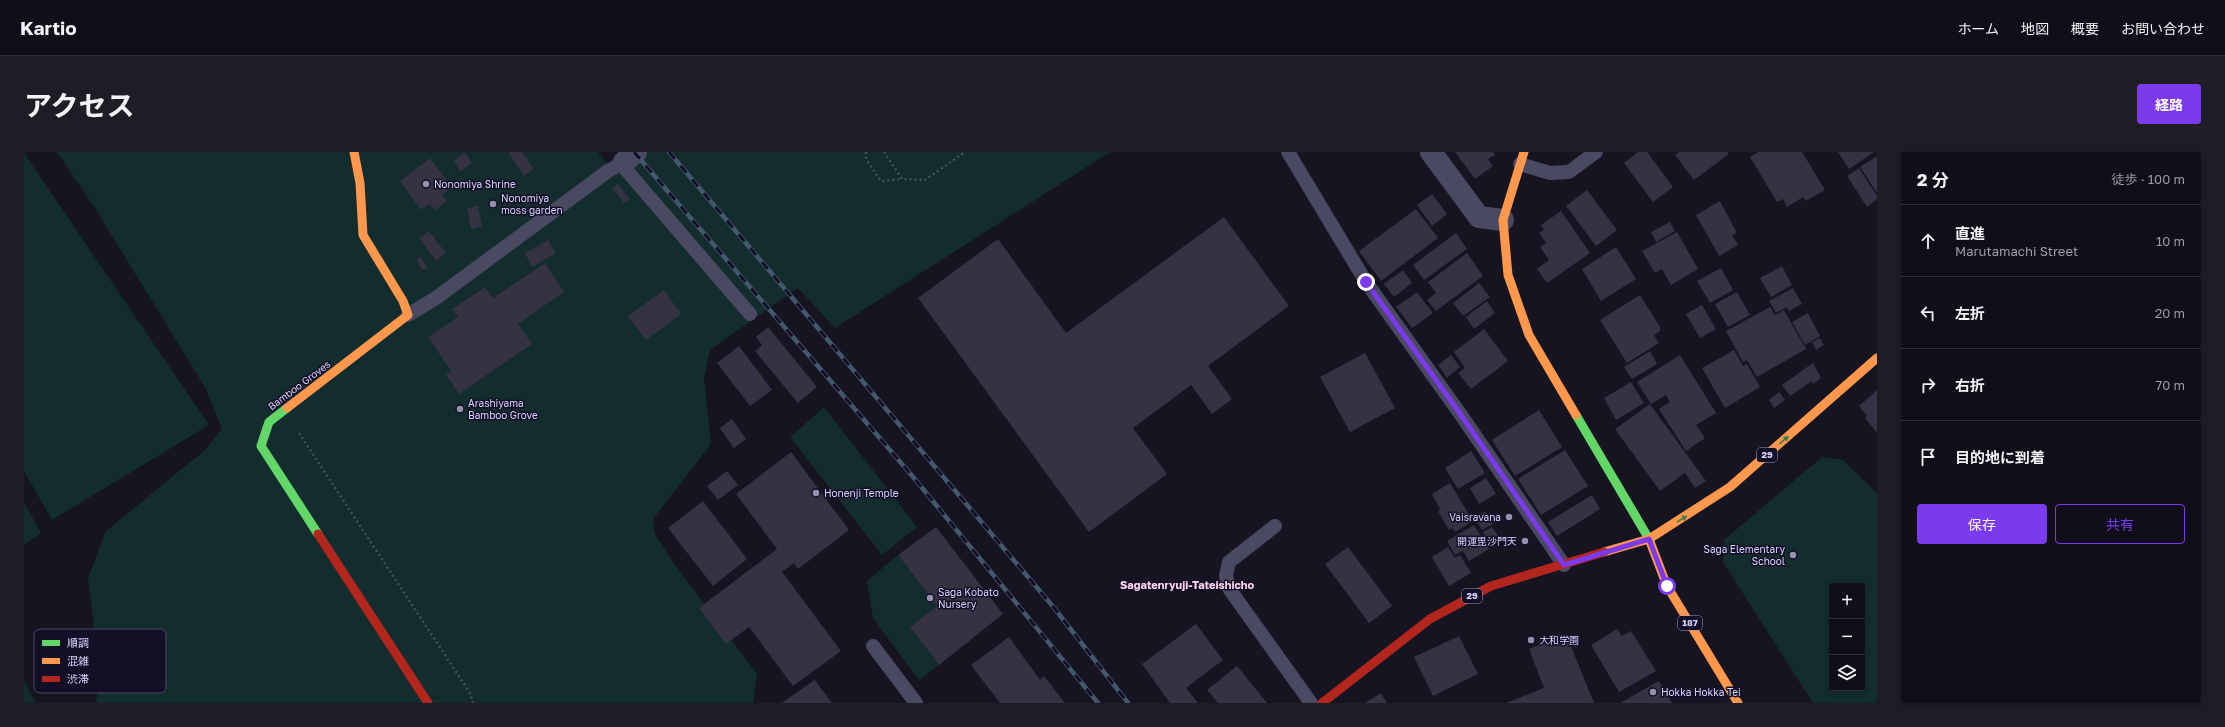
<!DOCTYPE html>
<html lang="ja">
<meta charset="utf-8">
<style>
body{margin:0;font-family:"Golos Text","Noto Sans JP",sans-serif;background:#1e1d26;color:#f1f3f6}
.controls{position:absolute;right:12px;bottom:12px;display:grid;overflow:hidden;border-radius:4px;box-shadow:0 2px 6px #0003}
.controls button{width:36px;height:36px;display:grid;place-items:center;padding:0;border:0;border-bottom:1px solid #302f38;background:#100f19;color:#f1f3f6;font:20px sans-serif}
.stop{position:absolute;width:12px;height:12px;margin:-9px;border:3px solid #7c3aed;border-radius:50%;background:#fff}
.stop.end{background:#7c3aed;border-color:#fff;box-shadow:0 1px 4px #0008}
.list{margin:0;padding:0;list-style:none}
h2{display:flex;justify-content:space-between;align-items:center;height:52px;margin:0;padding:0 16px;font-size:17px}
h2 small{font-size:13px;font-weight:400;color:#9c9ca2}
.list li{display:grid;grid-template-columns:26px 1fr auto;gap:12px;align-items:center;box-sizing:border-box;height:72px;padding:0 16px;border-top:1px solid #302f38}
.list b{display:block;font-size:15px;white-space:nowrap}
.list p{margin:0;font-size:13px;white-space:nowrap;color:#9c9ca2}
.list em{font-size:13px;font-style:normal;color:#9c9ca2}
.actions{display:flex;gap:8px;padding:12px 16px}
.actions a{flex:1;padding:9px 0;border:1px solid #7c3aed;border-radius:4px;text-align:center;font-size:14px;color:#7c3aed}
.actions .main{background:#7c3aed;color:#fff}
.icon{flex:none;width:22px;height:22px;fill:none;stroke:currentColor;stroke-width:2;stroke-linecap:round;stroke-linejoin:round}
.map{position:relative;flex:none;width:1853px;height:551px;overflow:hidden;border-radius:4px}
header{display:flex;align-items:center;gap:24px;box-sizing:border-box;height:56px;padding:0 20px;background:#100f19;border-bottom:1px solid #302f38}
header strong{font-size:19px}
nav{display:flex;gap:22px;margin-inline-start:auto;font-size:14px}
.intro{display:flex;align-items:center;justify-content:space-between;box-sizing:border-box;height:96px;padding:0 24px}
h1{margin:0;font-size:28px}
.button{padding:10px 18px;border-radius:4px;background:#7c3aed;color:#fff;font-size:14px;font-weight:700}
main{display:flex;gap:24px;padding:0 24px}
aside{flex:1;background:#100f19;border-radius:4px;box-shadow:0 2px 6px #0003}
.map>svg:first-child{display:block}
.green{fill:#132c2d;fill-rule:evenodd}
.building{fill:#343243}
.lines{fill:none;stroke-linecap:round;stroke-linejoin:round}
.path{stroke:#44505f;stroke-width:2.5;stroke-dasharray:2 3;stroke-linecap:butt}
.lane{stroke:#4a4962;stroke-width:14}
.street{stroke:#4a4962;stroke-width:22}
.fast{stroke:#63d668;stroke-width:9}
.slow{stroke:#ff974d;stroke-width:9}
.jam{stroke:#b3261e;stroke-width:9}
.rail-casing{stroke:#43596b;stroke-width:4.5}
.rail{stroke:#130f26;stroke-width:3;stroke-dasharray:9;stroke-linecap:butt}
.oneway{fill:#3f7c4a}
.route{stroke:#7c3aed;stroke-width:5}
.poi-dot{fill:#9591b1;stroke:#130f26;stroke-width:1.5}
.labels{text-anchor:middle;stroke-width:3;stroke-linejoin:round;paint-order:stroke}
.shield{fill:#130f26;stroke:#9e99be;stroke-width:1}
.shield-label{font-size:9px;font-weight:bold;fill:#d9d4ff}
.poi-label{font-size:10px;fill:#d9d4ff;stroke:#130f26;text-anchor:start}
.street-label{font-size:10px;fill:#d9d4ff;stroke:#130f26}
.neighbourhood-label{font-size:11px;font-weight:bold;fill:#ffd6f0;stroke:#130f26}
.key{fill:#130f26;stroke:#4e4a67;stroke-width:1}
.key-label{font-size:11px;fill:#d9d4ff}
</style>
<header>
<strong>Kartio</strong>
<nav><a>ホーム</a><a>地図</a><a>概要</a><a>お問い合わせ</a></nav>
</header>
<div class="intro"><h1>アクセス</h1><a class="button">経路</a></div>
<main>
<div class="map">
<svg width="1853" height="551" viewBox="0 0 1853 551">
<rect width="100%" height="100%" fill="#161421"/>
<!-- green -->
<path class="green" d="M33 0H574L590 21 619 0H1086L811 176 774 136 686 198 680 226 687 292 629 367 631 382 651 413 733 522 729 551H72L76 523 64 426 82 379 181 298 198 277 182 237 74 61Z
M0 1 185 273 28 368 0 319Z
M800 255 893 375 858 403 766 285Z
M1798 305 1819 308 1853 341V551H1789L1699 410 1700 388ZM1808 434H1838V536H1808Z
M0 350 17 381 0 393Z
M874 403 913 454 886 475 915 513 895 528 849 466 843 429Z
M0 529 12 551H0Z"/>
<!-- building -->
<path class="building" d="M441 0 448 11 436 19 430 8Z
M487 0H498L510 17 500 24 485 2Z
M1431 0H1469L1471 3 1464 7 1469 14 1451 27Z
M1614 0H1623L1649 35 1629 50 1600 11Z
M1655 0H1703L1705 2 1670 28 1651 3Z
M1734 0H1778L1801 38 1782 49 1779 45 1763 55 1759 47 1753 50 1726 5Z
M1814 0H1850L1825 17Z
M1853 4V41L1836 15Z
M406 6 428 35 418 43 423 49 411 58 405 52 397 58 376 29Z
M1835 16 1853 44V47L1843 55 1823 24Z
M594 32 606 47 600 51 588 36Z
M1563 38 1593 78 1572 94 1542 54Z
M1408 42 1423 62 1408 74 1393 53Z
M1696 49 1713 81 1708 83 1714 93 1695 104 1672 63Z
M454 54 458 75 447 77 443 56Z
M1392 57 1414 86 1357 129 1335 99Z
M1537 59 1566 101 1523 131 1513 117 1525 108 1516 95 1522 91 1515 81 1520 78 1517 73Z
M1200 65 1265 154 1184 214 1208 247 1188 262 1167 233 1109 276 1143 322 1065 380 894 146 974 87 1042 181Z
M1646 70 1651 79 1632 90 1627 80Z
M405 79 422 101 412 109 395 86Z
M1653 80 1674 117 1647 133 1638 117 1631 121 1618 99Z
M1432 81 1443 97 1400 128 1389 113Z
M524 88 532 101 508 115 501 101Z
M1592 95 1612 127 1577 149 1558 117Z
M1443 101 1459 124 1412 159 1403 148 1412 141 1404 130Z
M397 105 403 116 398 118 392 107Z
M521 111 540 140 494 172 508 192 435 242 422 223 427 219 404 185 434 165 428 157 461 135 469 146Z
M1758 114 1768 133 1747 145 1736 126Z
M1697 116 1709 138 1686 151 1673 129Z
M1379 118 1388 131 1370 145 1360 132Z
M1455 131 1466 145 1439 164 1429 151Z
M1769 136 1778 152 1765 159 1763 155 1752 161 1745 149Z
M640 138 657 162 622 188 604 164Z
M1393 140 1409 161 1388 176 1372 155Z
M1713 140 1726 163 1704 175 1691 152Z
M1616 143 1636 175V179L1630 183 1635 191 1603 211 1576 168Z
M1463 149 1471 161 1450 177 1442 165Z
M1678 153 1692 177 1676 186 1662 162Z
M1746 155 1751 163 1760 158 1782 197 1733 225 1723 208 1719 210 1702 179Z
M1784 161 1796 184 1781 193 1768 170Z
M744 175 793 235 774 251 731 199 738 193 732 185Z
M1460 177 1484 209 1447 237 1434 221 1441 216 1430 200Z
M1796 186 1800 193 1792 198 1788 190Z
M715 194 748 238 726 254 693 211Z
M1710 198 1719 214 1723 212 1736 235 1701 256 1678 216Z
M1626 199 1633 212 1608 227 1600 215Z
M1341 201 1371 256 1326 280 1296 225Z
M1427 203 1436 215 1423 226 1414 213Z
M1656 203 1692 261 1672 273 1681 286 1662 299 1635 257 1646 250 1642 243 1627 252 1613 230Z
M1789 211 1797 226 1789 232 1788 229 1766 244 1758 233Z
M1607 230 1620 251 1592 268 1580 246Z
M1853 238V281L1841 266 1843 264 1835 254Z
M1755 240 1761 248 1750 256 1745 248Z
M1626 252 1682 329 1671 336 1661 321 1636 339 1591 277Z
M1515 258 1538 295 1491 324 1468 288Z
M708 267 722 287 710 296 696 276Z
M1541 298 1564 334 1517 363 1494 327Z
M1447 299 1461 321 1434 337 1421 316Z
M767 300 825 378 774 417 770 411 758 420 817 499 769 534 725 475 702 492 675 456 753 397 712 342Z
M703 319 714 333 694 348 683 334Z
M1462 326 1472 342 1455 352 1446 336Z
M1426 331 1449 369 1431 380 1428 376 1425 378 1414 359 1416 357 1408 342Z
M1568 343 1576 357 1533 384 1524 370Z
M679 349 723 407 689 434 644 376Z
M1461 359 1469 372 1458 378 1450 366Z
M1450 373 1465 397 1445 409 1439 399 1431 403 1423 389Z
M912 375 979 462 915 513 886 475 913 454 874 403Z
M1468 375 1475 385 1465 391 1459 380Z
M1324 395 1368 454 1345 471 1301 412Z
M1424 395 1431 406 1436 403 1447 421 1425 434 1408 405Z
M1172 472 1199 508 1162 536 1174 551H1146L1118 512Z
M1593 477 1598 484 1607 479 1632 519 1595 540 1567 493Z
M1542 482 1570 551H1482L1520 536 1505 497Z
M1435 484 1454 522 1409 544 1390 505Z
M985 485 1016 528 1020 524 1041 551H976L947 513Z
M1213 514 1243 551H1194L1183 538Z
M790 527 808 551H758L789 529Z
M1635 529 1648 551H1596Z
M1357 541 1363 551H1341Z"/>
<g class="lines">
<!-- path -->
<path class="path" d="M842 0V7L857 29 878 27
M860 0 878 27 901 28 941 0
M275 281 446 541 449 551"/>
<!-- lane -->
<path class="lane" d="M1264 0 1342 130 1437 263 1540 413
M597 12 726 162
M1496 12 1526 21 1545 20 1572 0
M384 163 412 146 584 19 600 10
M1251 374 1205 410 1202 424 1206 438 1287 551
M849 494 892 551"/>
<!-- street -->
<path class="street" d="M1407 0 1455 65 1479 68
M600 10 612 0"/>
<!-- fast -->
<path class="fast" d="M263 256 245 270 237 294 294 382
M1552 263 1625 387"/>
<!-- slow -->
<path class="slow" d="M1500 0 1479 68 1484 123 1505 183 1552 263
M263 256 384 163 379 149 339 83 336 31 330 0
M1625 387 1643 434 1714 551
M1580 400 1625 387 1706 335 1853 206"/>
<!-- jam -->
<path class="jam" d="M294 382 404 551
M1298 551 1406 467 1467 434 1580 400"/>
<!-- rail casing -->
<g class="rail-casing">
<path id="rail" d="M610 0 890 326 1074 551
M645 0 1031 457 1104 551"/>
</g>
<!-- rail -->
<use href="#rail" class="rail"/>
</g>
<!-- one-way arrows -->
<defs><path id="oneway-solid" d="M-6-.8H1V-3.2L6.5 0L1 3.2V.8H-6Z"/></defs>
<g class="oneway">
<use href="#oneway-solid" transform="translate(1760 288) rotate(-41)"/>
<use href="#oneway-solid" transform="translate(1658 367) rotate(-32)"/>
</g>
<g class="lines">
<!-- route -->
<path class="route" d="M1342 130 1437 263 1540 413 1625 387 1643 434"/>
</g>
<!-- markers -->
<g class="poi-dot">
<circle cx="402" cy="32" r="4"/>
<circle cx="469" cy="52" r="4"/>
<circle cx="436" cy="257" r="4"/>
<circle cx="792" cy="341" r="4"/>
<circle cx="1485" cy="365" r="4"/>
<circle cx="1501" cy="389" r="4"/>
<circle cx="1769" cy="403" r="4"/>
<circle cx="906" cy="446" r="4"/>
<circle cx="1507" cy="488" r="4"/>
<circle cx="1629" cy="540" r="4"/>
</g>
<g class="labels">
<!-- shield labels -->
<g class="shield">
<rect x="1733" y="296" width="20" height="14" rx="3"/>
<rect x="1438" y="437" width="20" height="14" rx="3"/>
<rect x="1654" y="464" width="24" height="14" rx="3"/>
</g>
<g class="shield-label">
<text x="1743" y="306">29</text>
<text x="1448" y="447">29</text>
<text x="1666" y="474">187</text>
</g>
<!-- poi labels -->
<g class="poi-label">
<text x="410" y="36">Nonomiya Shrine</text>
<text x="477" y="50">Nonomiya<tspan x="477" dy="12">moss garden</tspan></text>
<text x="444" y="255">Arashiyama<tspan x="444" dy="12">Bamboo Grove</tspan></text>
<text x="800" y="345">Honenji Temple</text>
<text x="1477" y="369" text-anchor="end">Vaisravana</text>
<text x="1493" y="393" text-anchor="end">開運毘沙門天</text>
<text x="1761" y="401" text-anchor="end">Saga Elementary<tspan x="1761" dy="12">School</tspan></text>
<text x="914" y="444">Saga Kobato<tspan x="914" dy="12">Nursery</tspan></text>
<text x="1515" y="492">大和学園</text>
<text x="1637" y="544">Hokka Hokka Tei</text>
</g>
<!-- street labels -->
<g class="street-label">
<text transform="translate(275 233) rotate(-37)" y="4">Bamboo Groves</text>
</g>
<!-- neighbourhood labels -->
<g class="neighbourhood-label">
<text x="1163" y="437">Sagatenryuji-Tateishicho</text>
</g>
</g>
<!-- legend -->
<rect x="10" y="477" width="132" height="64" rx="6" class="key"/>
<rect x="18" y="488" width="18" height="6" fill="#63d668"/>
<rect x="18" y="506" width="18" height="6" fill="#ff974d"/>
<rect x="18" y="524" width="18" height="6" fill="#b3261e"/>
<g class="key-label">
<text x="43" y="495">順調</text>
<text x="43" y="513">混雑</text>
<text x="43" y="531">渋滞</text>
</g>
</svg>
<div class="controls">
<button>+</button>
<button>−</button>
<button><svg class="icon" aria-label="layers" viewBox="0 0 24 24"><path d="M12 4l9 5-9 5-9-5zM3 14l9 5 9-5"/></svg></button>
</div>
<div class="stop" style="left:1643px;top:434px"></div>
<div class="stop end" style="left:1342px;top:130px"></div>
</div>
<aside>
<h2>2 分<small>徒歩 · 100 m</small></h2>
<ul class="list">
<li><svg class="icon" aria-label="ahead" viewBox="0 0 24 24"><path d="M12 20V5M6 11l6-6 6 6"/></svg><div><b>直進</b><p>Marutamachi Street</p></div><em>10 m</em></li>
<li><svg class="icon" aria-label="left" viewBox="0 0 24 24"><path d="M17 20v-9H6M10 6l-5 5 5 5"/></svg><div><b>左折</b></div><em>20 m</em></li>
<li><svg class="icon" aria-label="right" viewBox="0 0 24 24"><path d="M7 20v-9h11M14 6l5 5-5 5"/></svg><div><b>右折</b></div><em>70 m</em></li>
<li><svg class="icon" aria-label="arrive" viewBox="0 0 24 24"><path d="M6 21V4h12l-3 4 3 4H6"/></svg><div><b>目的地に到着</b></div></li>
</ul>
<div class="actions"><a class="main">保存</a><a>共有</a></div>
</aside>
</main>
